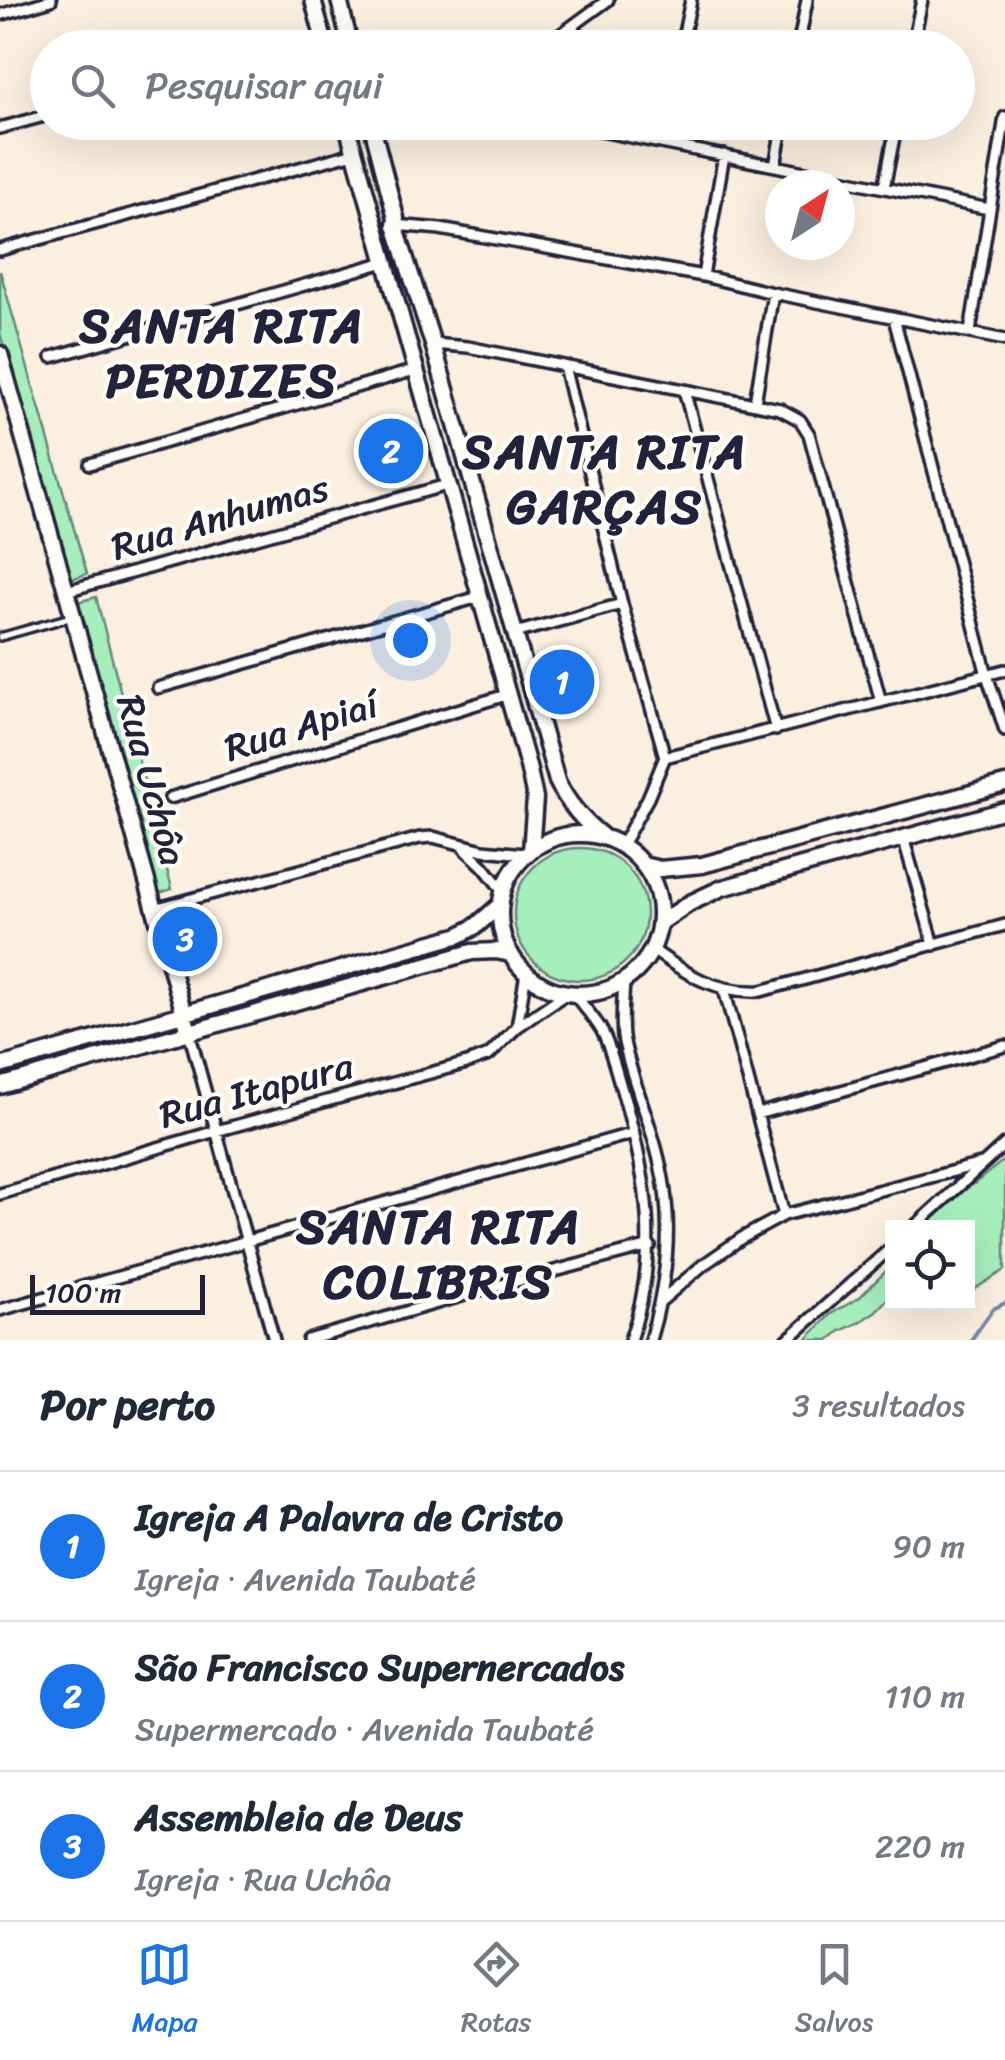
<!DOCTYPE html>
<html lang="pt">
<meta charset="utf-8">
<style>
body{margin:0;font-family:Sriracha,sans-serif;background:#f2f2f3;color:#1f2937}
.controls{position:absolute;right:30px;bottom:30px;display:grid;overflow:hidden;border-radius:0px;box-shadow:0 10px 40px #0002}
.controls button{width:90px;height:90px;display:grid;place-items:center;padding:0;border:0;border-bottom:2px solid #e0e1e3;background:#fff;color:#1f2937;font:50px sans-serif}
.compass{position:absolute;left:765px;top:170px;width:90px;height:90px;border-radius:50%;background:#fff;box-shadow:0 10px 40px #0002;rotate:36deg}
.scale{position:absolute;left:30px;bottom:25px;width:175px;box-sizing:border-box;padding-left:10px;border:5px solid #22223b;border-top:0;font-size:28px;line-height:35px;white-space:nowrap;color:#22223b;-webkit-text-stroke:8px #fdfcf7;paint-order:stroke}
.you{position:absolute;left:410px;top:640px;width:35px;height:35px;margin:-25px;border:8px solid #fff;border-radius:50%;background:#1a73e8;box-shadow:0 0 0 15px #1a73e833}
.badge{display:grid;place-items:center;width:65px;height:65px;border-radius:50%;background:#1a73e8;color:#fff;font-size:32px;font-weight:700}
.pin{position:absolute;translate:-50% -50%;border:5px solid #fff;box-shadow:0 2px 10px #0006}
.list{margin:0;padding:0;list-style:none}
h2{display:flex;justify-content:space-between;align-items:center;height:130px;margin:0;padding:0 40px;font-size:42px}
h2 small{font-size:32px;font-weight:400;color:#747a83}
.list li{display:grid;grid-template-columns:65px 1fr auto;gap:30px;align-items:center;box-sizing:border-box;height:150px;padding:0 40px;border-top:2px solid #e0e1e3}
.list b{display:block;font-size:38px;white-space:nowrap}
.list p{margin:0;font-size:32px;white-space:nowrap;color:#747a83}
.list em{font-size:32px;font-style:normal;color:#747a83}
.icon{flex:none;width:55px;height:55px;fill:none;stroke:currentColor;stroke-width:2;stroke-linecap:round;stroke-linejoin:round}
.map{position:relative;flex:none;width:1005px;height:1340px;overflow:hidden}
.search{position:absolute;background:#fff;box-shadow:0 10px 40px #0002;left:30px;right:30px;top:30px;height:110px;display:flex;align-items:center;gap:25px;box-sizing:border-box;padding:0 35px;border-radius:55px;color:#747a83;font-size:38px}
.sheet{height:580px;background:#fff}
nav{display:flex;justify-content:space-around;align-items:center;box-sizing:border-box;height:140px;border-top:2px solid #e0e1e3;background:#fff;font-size:28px;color:#747a83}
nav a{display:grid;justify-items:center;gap:5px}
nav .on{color:#1a73e8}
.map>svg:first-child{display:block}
.green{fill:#a6efbd;stroke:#64887c;stroke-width:2.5}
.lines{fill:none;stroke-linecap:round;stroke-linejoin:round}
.stream{stroke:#6e89ae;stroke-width:4}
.lane-casing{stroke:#22223b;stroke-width:12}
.street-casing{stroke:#22223b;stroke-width:16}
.secondary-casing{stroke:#22223b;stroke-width:21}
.lane{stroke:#fdfcf7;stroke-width:5}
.street{stroke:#fdfcf7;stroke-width:9}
.secondary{stroke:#fdfcf7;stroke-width:14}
.labels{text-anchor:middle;stroke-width:8;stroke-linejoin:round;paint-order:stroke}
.street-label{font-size:38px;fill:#22223b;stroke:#fdfcf7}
.district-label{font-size:48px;font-weight:bold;letter-spacing:2.5px;fill:#22223b;stroke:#fdfcf7}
</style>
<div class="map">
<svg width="1005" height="1340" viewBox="0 0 1005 1340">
<rect width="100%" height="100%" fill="#fbefdf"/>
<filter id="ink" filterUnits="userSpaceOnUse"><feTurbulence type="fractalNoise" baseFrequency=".01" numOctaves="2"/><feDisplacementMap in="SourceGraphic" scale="20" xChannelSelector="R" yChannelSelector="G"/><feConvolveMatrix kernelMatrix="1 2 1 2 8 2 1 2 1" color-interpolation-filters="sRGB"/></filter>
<g filter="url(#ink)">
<!-- green -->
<path class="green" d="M0 271 87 574 68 580 0 333Z
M96 597 172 889 154 895 74 603Z
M514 914a66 66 0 1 1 132 0a66 66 0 1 1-132 0Z
M1005 1159V1270L968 1293V1228L932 1227 931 1214 944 1201 974 1184Z
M892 1265V1294L876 1311 858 1323 840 1331 829 1340H806L831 1314 860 1297Z"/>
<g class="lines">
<!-- stream -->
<path class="stream" d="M971 1340 993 1309 1005 1303"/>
<!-- lane casing -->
<g class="lane-casing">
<path id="lane" d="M0 637 71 617"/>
</g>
<!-- street casing -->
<g class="street-casing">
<path id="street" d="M0 15 51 0
M293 48 324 39
M537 48 560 35 608 0
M681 48 691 0
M798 48 807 0
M912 48 922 0
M556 122 989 209
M0 128 48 115
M663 143 667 122
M775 166 783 122
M884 188 897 122
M395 225 440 229 703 276 773 293 1005 340
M0 250 354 153
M703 276 724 155
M894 318 987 675 1005 730
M970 332 1005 117
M433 344 468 347 780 409 800 420 809 434 881 702
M52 357 385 262
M564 366 622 604 665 757 648 798 622 845
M684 390 776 730
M755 403 773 293
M90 464 415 370
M66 591 447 485
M515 633 622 604
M158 688 479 597
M665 757 1005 670
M170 798 506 695
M903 837 934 945
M464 848 484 867 503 891
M154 909 420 838 433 837 483 850 525 854
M653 950C689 976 716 993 761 991L1005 925
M624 982C623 1000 621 1019 623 1037 631 1080 651 1121 660 1164 674 1223 667 1283 650 1340
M724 989 784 1215
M574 994C583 1006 595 1018 602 1031 612 1051 617 1075 624 1097 648 1181 660 1256 630 1340
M517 1027 526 973
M189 1032 274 1340
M757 1114 1005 1046
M0 1194 216 1131 467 1063 489 1055 517 1027 564 995
M913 1228 1005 1144
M662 1300 703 1265 742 1238 784 1215 981 1164
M0 1310 634 1133
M308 1340 486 1289 650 1246
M787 1340 892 1247"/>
</g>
<!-- secondary casing -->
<g class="secondary-casing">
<path id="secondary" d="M313 0 326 48
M339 0 351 48
M346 122 528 766 535 798 531 851
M371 122 396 218 395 225 433 344 557 781C568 804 582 820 602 836
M0 354 189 1032
M500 914a80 80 0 1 1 160 0a80 80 0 1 1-160 0Z
M643 865 660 869 702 865 1005 784
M660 923 690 903 722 888 1005 810
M0 1066 460 935 476 926 501 904
M0 1086 472 952 496 951 511 954"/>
</g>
<!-- lane -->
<use href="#lane" class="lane"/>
<!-- street -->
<use href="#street" class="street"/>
<!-- secondary -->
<use href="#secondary" class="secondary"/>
</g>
</g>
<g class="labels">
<!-- street labels -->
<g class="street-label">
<text transform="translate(220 517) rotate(-16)" y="13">Rua Anhumas</text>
<text transform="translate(301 726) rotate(-17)" y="13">Rua Apiaí</text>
<text transform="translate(152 780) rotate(75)" y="13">Rua Uchôa</text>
<text transform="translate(256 1090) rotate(-15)" y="13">Rua Itapura</text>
</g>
<!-- district labels -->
<g class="district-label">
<text x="222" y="342">SANTA RITA<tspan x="222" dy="55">PERDIZES</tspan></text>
<text x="605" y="468">SANTA RITA<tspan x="605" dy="55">GARÇAS</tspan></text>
<text x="439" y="1243">SANTA RITA<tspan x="439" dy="55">COLIBRIS</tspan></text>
</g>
</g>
</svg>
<div class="controls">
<button><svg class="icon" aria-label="locate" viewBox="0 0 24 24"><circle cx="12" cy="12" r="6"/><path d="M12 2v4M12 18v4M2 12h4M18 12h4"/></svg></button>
</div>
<svg class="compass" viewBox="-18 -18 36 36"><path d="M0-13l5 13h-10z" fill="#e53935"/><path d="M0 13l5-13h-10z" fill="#747a83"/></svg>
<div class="scale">100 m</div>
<div class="you"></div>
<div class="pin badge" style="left:562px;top:682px">1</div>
<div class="pin badge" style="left:391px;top:451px">2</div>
<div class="pin badge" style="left:185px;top:939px">3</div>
<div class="search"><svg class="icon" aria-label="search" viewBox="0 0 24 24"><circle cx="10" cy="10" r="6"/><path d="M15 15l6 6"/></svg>Pesquisar aqui</div>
</div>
<section class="sheet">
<h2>Por perto<small>3 resultados</small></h2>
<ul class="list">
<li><span class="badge">1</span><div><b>Igreja A Palavra de Cristo</b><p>Igreja · Avenida Taubaté</p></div><em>90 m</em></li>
<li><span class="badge">2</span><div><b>São Francisco Supernercados</b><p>Supermercado · Avenida Taubaté</p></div><em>110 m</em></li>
<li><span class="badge">3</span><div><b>Assembleia de Deus</b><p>Igreja · Rua Uchôa</p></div><em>220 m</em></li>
</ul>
</section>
<nav>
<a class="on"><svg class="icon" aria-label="map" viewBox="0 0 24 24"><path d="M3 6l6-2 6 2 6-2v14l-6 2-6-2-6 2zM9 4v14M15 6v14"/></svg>Mapa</a>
<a><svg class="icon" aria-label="directions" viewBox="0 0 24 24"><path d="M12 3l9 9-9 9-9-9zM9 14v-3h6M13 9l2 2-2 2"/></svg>Rotas</a>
<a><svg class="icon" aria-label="saved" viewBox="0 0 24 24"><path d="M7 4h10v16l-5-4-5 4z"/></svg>Salvos</a>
</nav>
